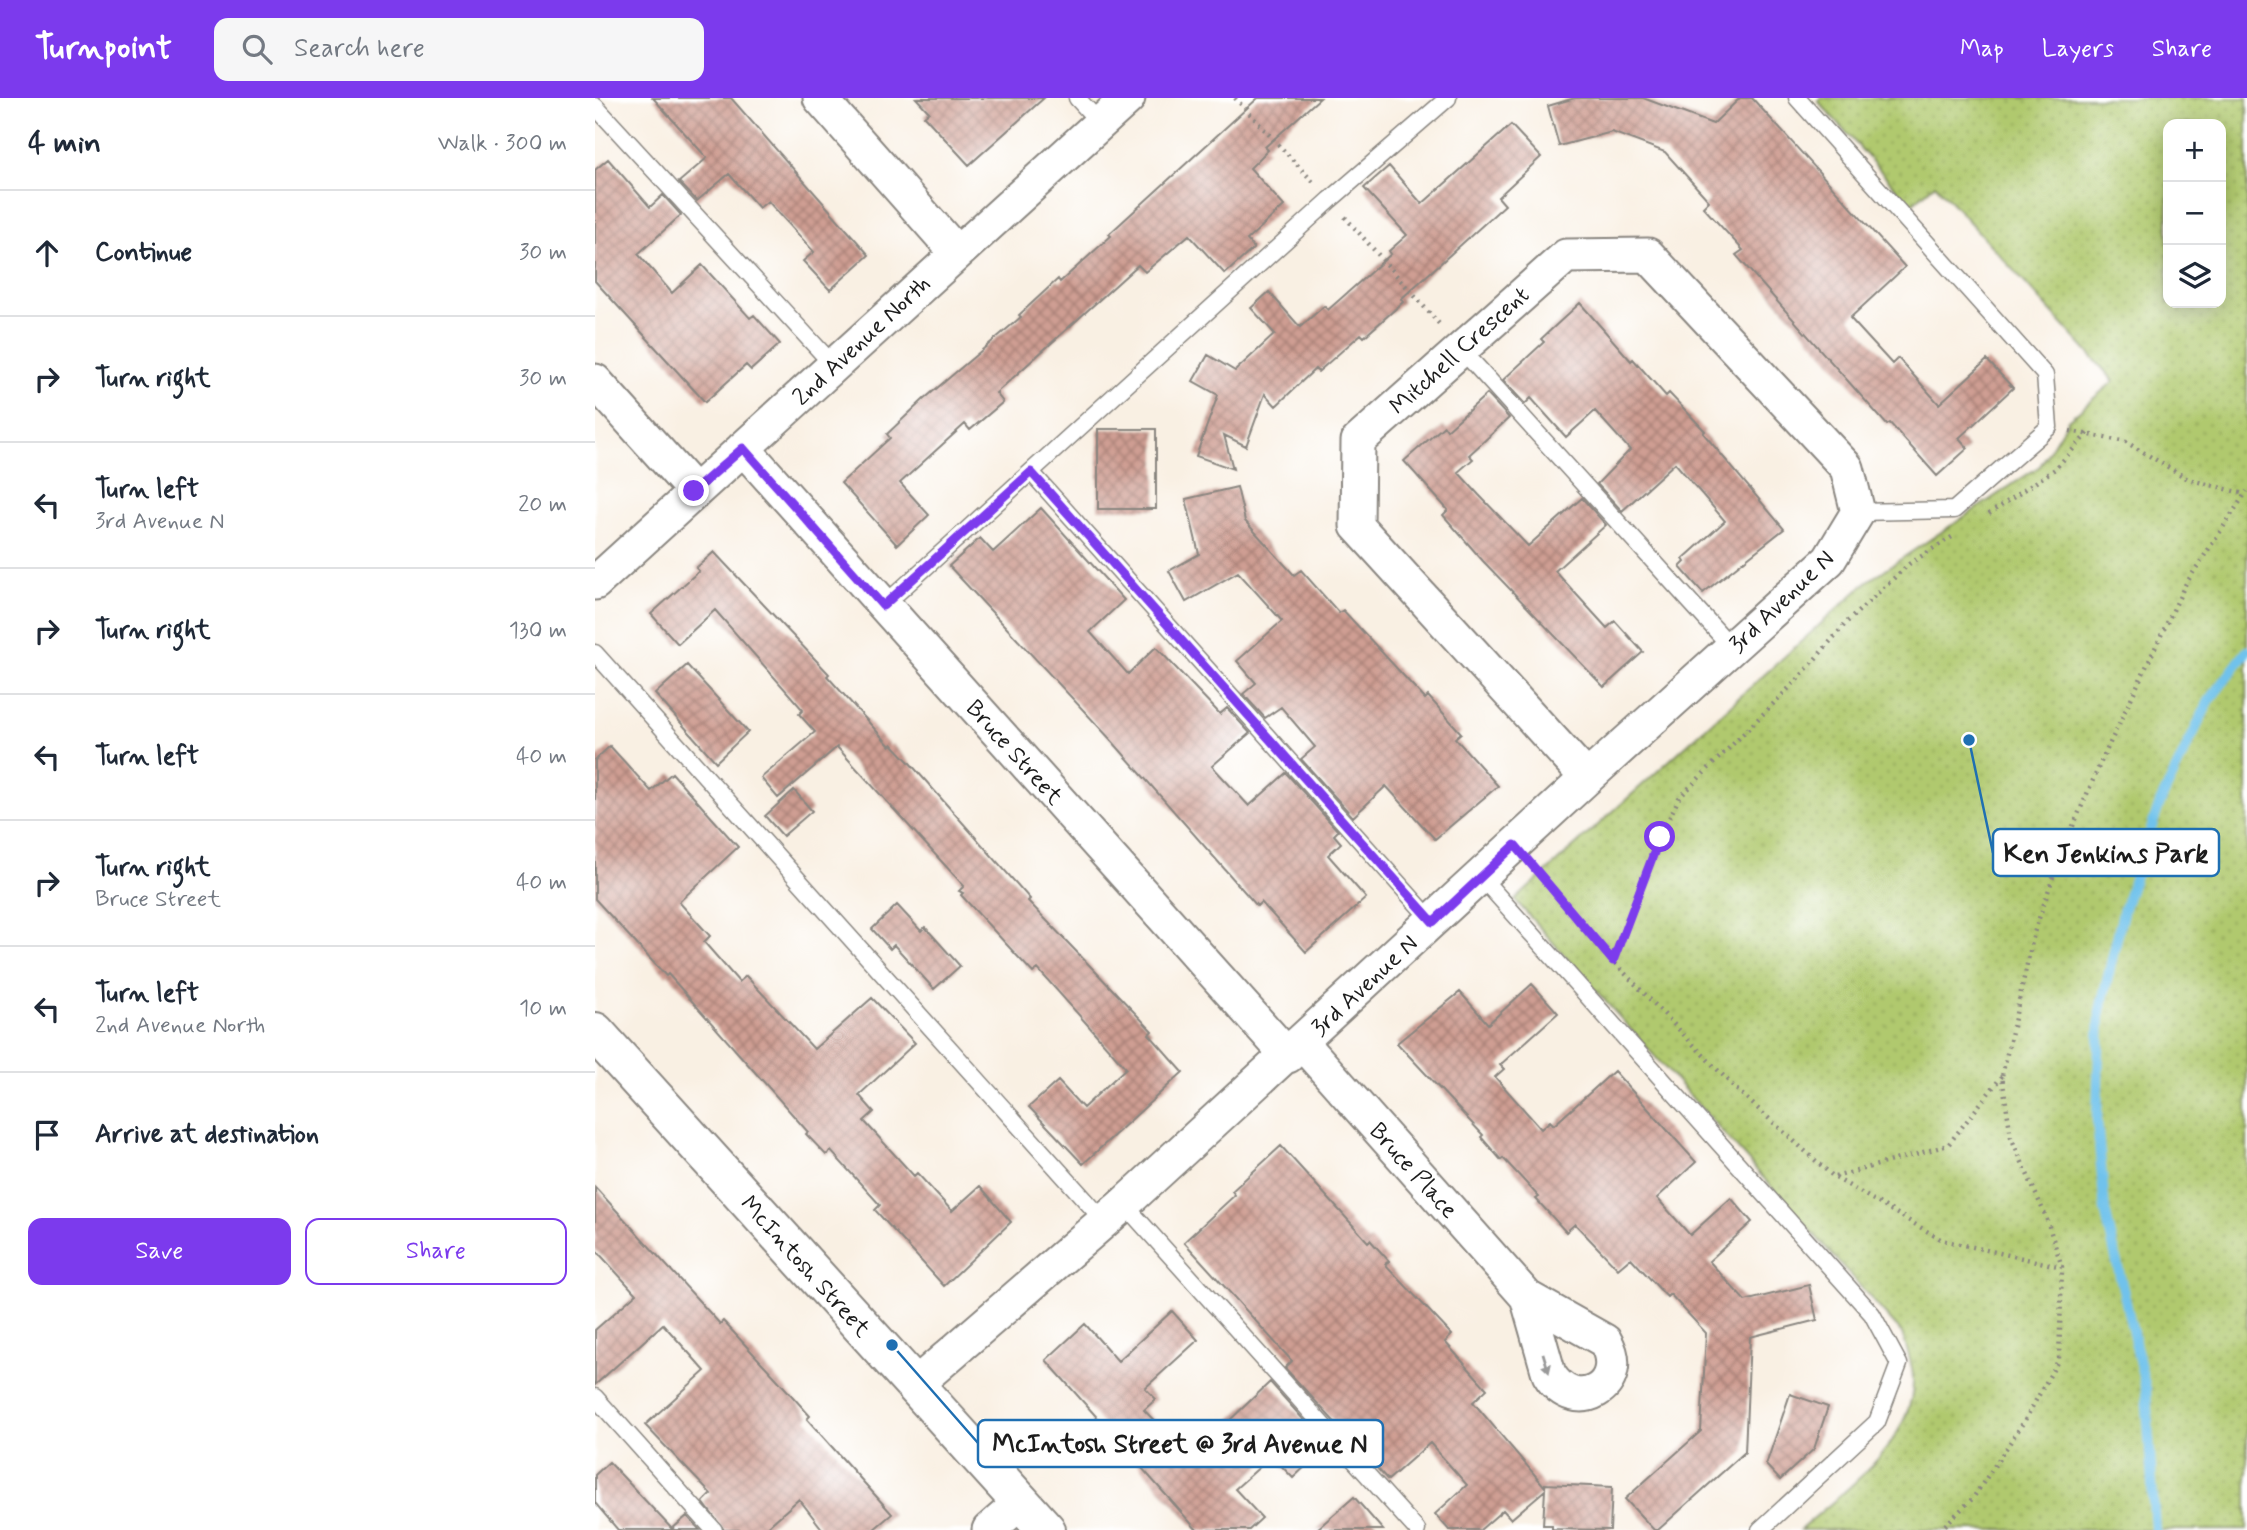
<!DOCTYPE html>
<meta charset="utf-8">
<style>
body{margin:0;font-family:Mynerve,sans-serif;background:#f6f6f7;color:#1f2937}
.controls{position:absolute;right:21px;top:21px;display:grid;overflow:hidden;border-radius:14px;box-shadow:0 4px 18px #0003}
.controls button{width:63px;height:63px;display:grid;place-items:center;padding:0;border:0;border-bottom:2px solid #e0e1e3;background:#fff;color:#1f2937;font:35px sans-serif}
.stop{position:absolute;width:21px;height:21px;margin:-16px;border:5px solid #7c3aed;border-radius:50%;background:#fff}
.stop.end{background:#7c3aed;border-color:#fff;box-shadow:0 2px 7px #0008}
.list{margin:0;padding:0;list-style:none}
h2{display:flex;justify-content:space-between;align-items:center;height:91px;margin:0;padding:0 28px;font-size:30px}
h2 small{font-size:23px;font-weight:400;color:#747a83}
.list li{display:grid;grid-template-columns:46px 1fr auto;gap:21px;align-items:center;box-sizing:border-box;height:126px;padding:0 28px;border-top:2px solid #e0e1e3}
.list b{display:block;font-size:26px;white-space:nowrap}
.list p{margin:0;font-size:23px;white-space:nowrap;color:#747a83}
.list em{font-size:23px;font-style:normal;color:#747a83}
.actions{display:flex;gap:14px;padding:21px 28px}
.actions a{flex:1;padding:16px 0;border:2px solid #7c3aed;border-radius:14px;text-align:center;font-size:24px;color:#7c3aed}
.actions .main{background:#7c3aed;color:#fff}
.icon{flex:none;width:38px;height:38px;fill:none;stroke:currentColor;stroke-width:2;stroke-linecap:round;stroke-linejoin:round}
.map{position:relative;flex:none;width:1652px;height:1432px;overflow:hidden}
header{display:flex;align-items:center;gap:42px;box-sizing:border-box;height:98px;padding:0 35px;background:#7c3aed;color:#fff}
header strong{font-size:33px}
nav{display:flex;gap:38px;margin-inline-start:auto;font-size:24px}
.search{width:490px;height:63px;background:#f6f6f7;display:flex;align-items:center;gap:18px;box-sizing:border-box;padding:0 24px;border-radius:14px;color:#747a83;font-size:26px}
main{display:flex}
aside{flex:1;background:#fff}
.map>svg:first-child{display:block}
.park{fill:url(#park-dots);stroke:#667245;stroke-width:2;fill-rule:evenodd}
.lines{fill:none;stroke-linecap:round;stroke-linejoin:round}
.stream{stroke:#70c2ec;stroke-width:10}
.building{fill:url(#building-cross-hatch)}
.lane-casing{stroke:#8a8680;stroke-width:19}
.street-casing{stroke:#8a8680;stroke-width:37}
.secondary-casing{stroke:#8a8680;stroke-width:42}
.path{stroke:#8a8680;stroke-width:4.5;stroke-dasharray:2 5;stroke-linecap:butt}
.lane{stroke:#fff;stroke-width:16}
.street{stroke:#fff;stroke-width:33}
.secondary{stroke:#fff;stroke-width:38}
.oneway{fill:#999}
.route{stroke:#7c3aed;stroke-width:9}
.labels{text-anchor:middle;stroke-width:6;stroke-linejoin:round;paint-order:stroke}
.street-label{font-size:24px;fill:#1c1c1c;stroke:#fff}
.leader{fill:none;stroke:#1f6fb2;stroke-width:2.5}
.callout-dot{fill:#1f6fb2;stroke:#fff;stroke-width:2.5}
.callout{fill:#fff;stroke:#1f6fb2;stroke-width:2.5}
.callout-label{font-size:26px;text-anchor:middle;font-weight:bold;fill:#1c1c1c}
</style>
<header>
<strong>Turnpoint</strong>
<div class="search"><svg class="icon" aria-label="search" viewBox="0 0 24 24"><circle cx="10" cy="10" r="6"/><path d="M15 15l6 6"/></svg>Search here</div>
<nav><a>Map</a><a>Layers</a><a>Share</a></nav>
</header>
<main>
<aside>
<h2>4 min<small>Walk · 300 m</small></h2>
<ul class="list">
<li><svg class="icon" aria-label="ahead" viewBox="0 0 24 24"><path d="M12 20V5M6 11l6-6 6 6"/></svg><div><b>Continue</b></div><em>30 m</em></li>
<li><svg class="icon" aria-label="right" viewBox="0 0 24 24"><path d="M7 20v-9h11M14 6l5 5-5 5"/></svg><div><b>Turn right</b></div><em>30 m</em></li>
<li><svg class="icon" aria-label="left" viewBox="0 0 24 24"><path d="M17 20v-9H6M10 6l-5 5 5 5"/></svg><div><b>Turn left</b><p>3rd Avenue N</p></div><em>20 m</em></li>
<li><svg class="icon" aria-label="right" viewBox="0 0 24 24"><path d="M7 20v-9h11M14 6l5 5-5 5"/></svg><div><b>Turn right</b></div><em>130 m</em></li>
<li><svg class="icon" aria-label="left" viewBox="0 0 24 24"><path d="M17 20v-9H6M10 6l-5 5 5 5"/></svg><div><b>Turn left</b></div><em>40 m</em></li>
<li><svg class="icon" aria-label="right" viewBox="0 0 24 24"><path d="M7 20v-9h11M14 6l5 5-5 5"/></svg><div><b>Turn right</b><p>Bruce Street</p></div><em>40 m</em></li>
<li><svg class="icon" aria-label="left" viewBox="0 0 24 24"><path d="M17 20v-9H6M10 6l-5 5 5 5"/></svg><div><b>Turn left</b><p>2nd Avenue North</p></div><em>10 m</em></li>
<li><svg class="icon" aria-label="arrive" viewBox="0 0 24 24"><path d="M6 21V4h12l-3 4 3 4H6"/></svg><div><b>Arrive at destination</b></div></li>
</ul>
<div class="actions"><a class="main">Save</a><a>Share</a></div>
</aside>
<div class="map">
<svg width="1652" height="1432" viewBox="0 0 1652 1432">
<defs>
<pattern id="park-dots" width="8" height="8" patternUnits="userSpaceOnUse" patternTransform="scale(1.75)"><rect width="8" height="8" fill="#b0c96e"/><path d="M2 2h.1M6 6h.1" fill="none" stroke="#97ac5f" stroke-width="1.8" stroke-linecap="round"/></pattern>
<pattern id="building-cross-hatch" width="8" height="8" patternUnits="userSpaceOnUse" patternTransform="scale(1.75)"><rect width="8" height="8" fill="#cf9e93"/><path d="M0 0l8 8M0 8l8-8" fill="none" stroke="#a78077"/></pattern>
</defs>
<rect width="100%" height="100%" fill="#fff"/>
<filter id="ink" filterUnits="userSpaceOnUse"><feTurbulence type="fractalNoise" baseFrequency=".0143" numOctaves="2"/><feDisplacementMap in="SourceGraphic" scale="14" xChannelSelector="R" yChannelSelector="G"/><feConvolveMatrix kernelMatrix="1 2 1 2 8 2 1 2 1" color-interpolation-filters="sRGB"/></filter>
<filter id="wash" filterUnits="userSpaceOnUse"><feTurbulence type="fractalNoise" baseFrequency=".00686" numOctaves="4" result="noise"/><feDisplacementMap in="SourceGraphic" scale="28" xChannelSelector="R" yChannelSelector="G"/><feGaussianBlur stdDeviation="1.57" result="paint"/><feColorMatrix in="noise" values="0 0 0 0 0 0 0 0 0 0 0 0 0 0 0 0 0 1.4 0 .05"/><feComposite in="paint" operator="in"/></filter>
<g filter="url(#wash)">
<rect width="100%" height="100%" fill="#f9f0e3"/>
<!-- park -->
<path class="park" d="M1226 0H1652V1432H1205C1249 1393 1328 1338 1317 1271 1315 1259 1310 1246 1307 1235L920 802 1273 483 1445 368 1473 322 1519 283 1340 86 1316 107 1223 3ZM1573 26H1626V205H1573Z"/>
<g class="lines">
<!-- stream -->
<path class="stream" d="M1560 1432 1551 1292 1510 1112 1502 1022 1505 913 1529 810 1565 705 1614 603 1652 553"/>
</g>
<g id="blocks">
<!-- building -->
<path class="building" d="M58 0H136L274 157 235 192 208 163 219 154 173 103 164 110 134 76 102 103 84 84 112 60Z
M321 0H449L374 67 329 18 334 14Z
M663 0H725L670 49 673 52 655 70 689 108 652 142 659 150 630 176 594 137 550 174 543 167 401 295 408 304 375 332 370 326 305 385 334 417 302 447 246 385 295 340 292 336 328 302 426 219 424 217 463 181 465 184 516 138 514 136Z
M980 0H1048L1118 26 1145 0H1157L1310 169 1255 220 1297 266 1303 260 1344 306 1392 262 1418 290 1364 340 1373 350 1342 378 1295 325 1292 327 1141 157 1148 152 1108 109 1114 103 1070 54 1017 34 964 48 953 8Z
M916 27 946 59 903 99 910 107 806 201 808 204 769 239 766 236 723 274 720 271 681 308 670 296 651 348 629 337 638 371 601 358 623 297 598 283 613 257 640 273 680 236 656 210 674 194 705 229 729 208 733 212 796 156 794 153 812 137 769 90 794 68 827 106Z
M13 61 55 109 68 97 86 117 43 156 77 195 107 167 155 220 159 217 185 246 156 272 151 267 110 304 0 183V72Z
M985 205 1036 263 1038 261 1071 298 1074 295 1110 333 1108 335 1189 431 1108 495 1085 469 1090 464 1088 461 1130 423 1080 365 1027 413 1002 386 1035 352 1000 313 971 339 936 300 930 306 908 282 949 244 946 241Z
M892 296 914 320 874 357 878 361 863 374 884 397 933 448 987 400 1011 427 960 473 1012 530 1020 523 1048 554 1009 589 888 463 848 417 853 412 809 363 849 328 852 332Z
M503 331H561V411H503Z
M642 389 650 423 699 477 706 472 744 515 748 512 830 601 833 598 866 635 860 640 903 688 840 741 791 688 758 719 706 661 720 649 686 609 670 620 648 596 661 585 642 563 687 523 643 474 591 504 574 473 604 456 591 401Z
M446 410 529 502 495 534 533 576 561 549 625 616 632 610 655 635 617 668 654 708 691 675 743 733 739 737 746 745 733 757 771 800 711 854 666 804 662 808 517 643 354 468 385 440 398 454Z
M119 454 234 576 232 578 295 648 297 646 314 664 435 801 433 803 540 915 557 933 554 936 588 974 488 1066 434 1009 463 983 488 1010 531 970 443 871 438 875 366 797 368 795 364 793 369 788 242 649 183 700 166 680 220 634 204 616 208 612 120 512 83 546 56 516 104 473 101 470Z
M92 567 153 634 121 664 60 596Z
M15 648 56 693 77 675 143 749 84 804 115 838 109 844 144 884 151 878 219 951 277 900 320 945 264 997 279 1014 269 1023 319 1078 322 1075 357 1113 385 1088 416 1124 349 1188 280 1112 285 1107 236 1053 231 1057 211 1036 213 1034 73 876 71 878 0 801V662Z
M199 692 217 713 188 738 170 718Z
M302 807 326 833 330 829 365 868 339 891 299 847 295 851 277 831Z
M937 886 963 915 905 967 909 971 900 979 946 1031 955 1023 959 1027 1019 973 1101 1064 1062 1100 1095 1137 1136 1100 1157 1124 1114 1163 1150 1203 1214 1187 1222 1222 1155 1239 1150 1354 1063 1432H1059L1030 1401 1106 1333 1111 1235 1075 1196 1072 1199 1036 1160 1023 1171 980 1126 971 1134 941 1101 944 1099 908 1060 906 1062 886 1039 888 1037 802 945 865 894 893 926Z
M686 1048 773 1144 775 1142 794 1163 790 1166 857 1237 850 1244 892 1291 878 1304 950 1389V1386L1017 1389 1015 1432 957 1431V1427H948L950 1392 916 1421 908 1412 885 1432H854L840 1416 872 1387 835 1345 793 1382 690 1270 697 1263 589 1144 640 1097 637 1093Z
M0 1089 125 1226 128 1223 181 1280 215 1318 212 1321 297 1416 278 1432H228L204 1401 169 1432H129L108 1404 116 1396 50 1327 110 1273 68 1226 0 1287V1232L41 1196 0 1151Z
M577 1213 603 1242 550 1290 561 1301 549 1312 595 1360 675 1284 732 1348 698 1380 677 1358 640 1391 667 1420 654 1432H602L451 1262 490 1226 523 1263Z
M1195 1296 1233 1309 1219 1351 1185 1382 1171 1367Z
M14 1364 77 1431 92 1418 105 1432H23L0 1405V1377Z
M759 1399 788 1432H721Z"/>
</g>
</g>
<g filter="url(#ink)">
<use href="#blocks" fill-opacity="0" stroke="#8a8680" stroke-width="2"/>
<g class="lines">
<!-- lane casing -->
<g class="lane-casing">
<path id="lane" d="M482 0 505 25
M1202 0 1450 277 1454 329 1359 412 1263 414
M0 8 240 269
M865 250 1138 551
M436 374 838 824
M288 508 735 102 853 0
M0 555 510 1124
M886 779 1277 1216 1304 1266 1282 1324 1165 1432
M529 1106 822 1432
M0 1299 119 1432"/>
</g>
<!-- street casing -->
<g class="street-casing">
<path id="street" d="M225 0 361 154
M0 283 99 393
M148 350 693 958
M0 485 533 0
M707 945 932 1199 1010 1243C1036 1287 980 1320 954 1276L932 1199
M320 1287 529 1106 992 680 1234 462 1263 414 1252 370 1053 157 971 158 763 343 762 428 992 680
M394 1432 426 1404"/>
</g>
<!-- secondary casing -->
<g class="secondary-casing">
<path id="secondary" d="M0 934 451 1432"/>
</g>
<!-- path -->
<path class="path" d="M640 0 721 87
M750 119 846 228
M1475 333 1531 344 1593 381 1650 396
M1394 416 1460 371 1493 335
M939 769 1018 863 1141 991 1239 1079 1347 1142 1467 1169
M1018 863 1065 739 1084 700 1203 581 1252 524 1314 466 1360 437
M1240 1079 1353 1047 1407 978
M1345 1432 1378 1400 1430 1322 1464 1261 1467 1169 1451 1119 1416 1039 1407 978 1439 835 1466 756 1505 666 1590 487 1652 393"/>
<!-- lane -->
<use href="#lane" class="lane"/>
<!-- street -->
<use href="#street" class="street"/>
<!-- secondary -->
<use href="#secondary" class="secondary"/>
</g>
<!-- one-way arrows -->
<defs><path id="oneway-solid" d="M-6-.8H1V-3.2L6.5 0L1 3.2V.8H-6Z" transform="scale(1.75)"/></defs>
<use class="oneway" href="#oneway-solid" transform="translate(951 1265) rotate(73)"/>
</g>
<g class="lines" filter="url(#ink)">
<!-- route -->
<path class="route" d="M99 393 148 350 288 508 436 374 838 824 920 747 1018 863 1065 739"/>
</g>
<g class="labels">
<!-- street labels -->
<g class="street-label">
<text transform="translate(266 242) rotate(-43)" y="8">2nd Avenue North</text>
<text transform="translate(864 252) rotate(-42)" y="8">Mitchell Crescent</text>
<text transform="translate(1186 503) rotate(-44)" y="8">3rd Avenue N</text>
<text transform="translate(420 654) rotate(48)" y="8">Bruce Street</text>
<text transform="translate(769 887) rotate(-43)" y="8">3rd Avenue N</text>
<text transform="translate(819 1072) rotate(48)" y="8">Bruce Place</text>
<text transform="translate(211 1168) rotate(48)" y="8">McIntosh Street</text>
</g>
</g>
<!-- callouts -->
<path class="leader" d="M1374 642L1398 755M297 1247L383 1345"/>
<g class="callout-dot">
<circle cx="1374" cy="642" r="7"/>
<circle cx="297" cy="1247" r="7"/>
</g>
<g class="callout">
<rect x="1398" y="731" width="226" height="47" rx="7"/>
<rect x="383" y="1322" width="405" height="47" rx="7"/>
</g>
<g class="callout-label">
<text x="1511" y="764">Ken Jenkins Park</text>
<text x="585" y="1354">McIntosh Street @ 3rd Avenue N</text>
</g>
</svg>
<div class="controls">
<button>+</button>
<button>−</button>
<button><svg class="icon" aria-label="layers" viewBox="0 0 24 24"><path d="M12 4l9 5-9 5-9-5zM3 14l9 5 9-5"/></svg></button>
</div>
<div class="stop" style="left:1065px;top:739px"></div>
<div class="stop end" style="left:99px;top:393px"></div>
</div>
</main>
